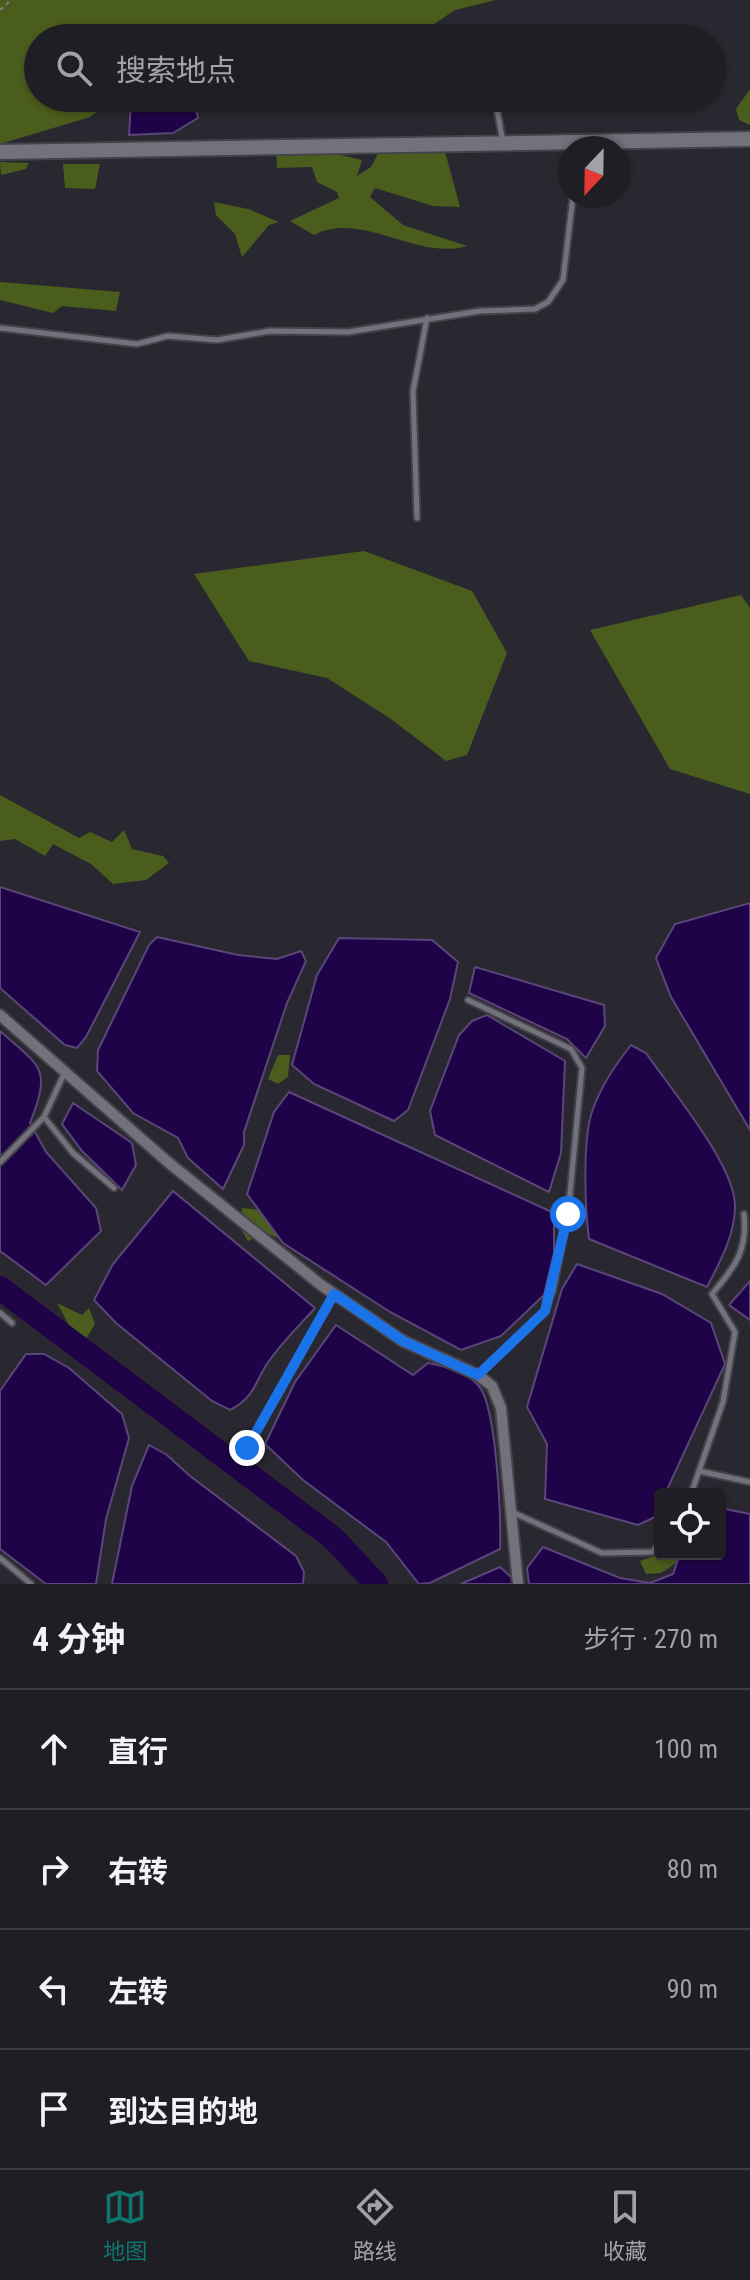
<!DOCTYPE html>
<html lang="zh">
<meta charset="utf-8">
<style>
body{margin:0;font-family:"Roboto Condensed","Noto Sans SC",sans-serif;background:#27272c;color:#f1f3f6}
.controls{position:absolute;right:24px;bottom:24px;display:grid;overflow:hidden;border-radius:8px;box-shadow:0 2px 6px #0004}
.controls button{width:72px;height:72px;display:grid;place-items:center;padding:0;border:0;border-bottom:2px solid #3c3c41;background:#1f1e24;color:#f1f3f6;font:40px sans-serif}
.compass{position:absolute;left:558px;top:136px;width:72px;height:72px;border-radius:50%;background:#1f1e24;box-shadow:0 2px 6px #0004;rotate:202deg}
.stop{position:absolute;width:24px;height:24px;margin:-18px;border:6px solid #1a73e8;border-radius:50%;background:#fff}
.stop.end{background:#1a73e8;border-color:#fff;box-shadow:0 2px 8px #0008}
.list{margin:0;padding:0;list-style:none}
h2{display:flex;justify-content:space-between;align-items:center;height:104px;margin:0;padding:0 32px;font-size:34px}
h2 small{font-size:26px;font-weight:400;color:#a1a2a6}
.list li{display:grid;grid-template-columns:52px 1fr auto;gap:24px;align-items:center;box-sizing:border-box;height:120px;padding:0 32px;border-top:2px solid #3c3c41}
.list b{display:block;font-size:30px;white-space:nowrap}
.list em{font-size:26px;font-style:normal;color:#a1a2a6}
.icon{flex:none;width:44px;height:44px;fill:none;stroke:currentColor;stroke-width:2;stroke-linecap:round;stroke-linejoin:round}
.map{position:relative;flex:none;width:750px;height:1584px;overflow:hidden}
.search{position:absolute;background:#1f1e24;box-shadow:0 2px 6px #0004;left:24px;right:24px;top:24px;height:88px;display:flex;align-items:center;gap:20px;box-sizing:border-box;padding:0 28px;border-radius:44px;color:#a1a2a6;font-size:30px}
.sheet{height:584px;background:#1f1e24}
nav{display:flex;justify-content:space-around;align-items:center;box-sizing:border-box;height:112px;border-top:2px solid #3c3c41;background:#1f1e24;font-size:22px;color:#a1a2a6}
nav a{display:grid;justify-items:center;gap:4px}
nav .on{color:#0f766e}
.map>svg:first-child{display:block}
.forest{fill:#4b5d1d}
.water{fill:#1f0348;stroke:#5a4678;stroke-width:2}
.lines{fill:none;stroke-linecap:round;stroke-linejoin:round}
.river{stroke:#1f0348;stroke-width:24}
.service-casing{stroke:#44434a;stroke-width:9}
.minor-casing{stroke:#44434a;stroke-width:14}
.secondary-casing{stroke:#44434a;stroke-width:18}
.path{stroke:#818087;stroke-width:2;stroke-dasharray:4 4;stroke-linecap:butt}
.service{stroke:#73717b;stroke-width:5}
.minor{stroke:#73717b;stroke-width:10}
.secondary{stroke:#73717b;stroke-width:14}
.route{stroke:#1a73e8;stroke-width:10}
</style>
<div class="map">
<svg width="750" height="1584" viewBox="0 0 750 1584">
<rect width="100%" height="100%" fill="#292830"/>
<!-- forest -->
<path class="forest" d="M0 0H496L455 10 413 38H38V98H115L90 117 0 144Z
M750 89V125L739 120 736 109Z
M381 148H444L460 207 433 206 375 188 370 197 403 225 467 246C417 261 361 210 314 235L290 221 339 198 337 192 317 182 312 167 277 168 276 152 323 151 362 160 357 176 371 167Z
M0 162 29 163 26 169 1 175Z
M63 164H100L95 189 65 188Z
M214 202 248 209 279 222 269 225 242 257 235 234 216 215Z
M0 282 120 292 116 311 62 306 53 313 0 300Z
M364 551 472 591 507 653 467 755 446 761 391 719 327 678 249 661 194 574Z
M741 595 750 608V794L670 769 590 630Z
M0 795 79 838 90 832 112 842 124 830 132 849 163 856 169 863 146 880 113 884 91 864 53 844 45 856 15 839 0 841Z
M278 1055H290L288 1077 278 1084 268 1079Z
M242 1208 260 1210 285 1241 264 1232 248 1241 242 1231Z
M57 1303 82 1315 89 1308 95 1324 86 1339 69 1325Z
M660 1554H679L682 1559 661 1573 646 1574 640 1561Z"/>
<!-- water -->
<path class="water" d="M140 98H193L198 118 173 133 129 135 131 103Z
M0 887 140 932 86 1037 77 1048 65 1045 0 988Z
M750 903V1130L671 997 656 958 675 924Z
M157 937 238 955 277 959 301 951 306 961 287 1003 244 1132V1145L223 1189 188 1158 178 1138 133 1113 97 1071 98 1050 149 945Z
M339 938 432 940 458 962 450 999 408 1110 394 1121 314 1084 292 1065 317 975Z
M475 967 604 1005 605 1026 586 1058 567 1039 469 993Z
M487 1015 565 1061 561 1153 549 1192 435 1135 430 1111 459 1035 472 1021Z
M0 1031C41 1068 52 1067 30 1123L46 1152 96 1208 101 1231 46 1285 0 1251Z
M631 1045 646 1053C670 1088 735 1165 735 1206 735 1235 720 1262 707 1287L589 1239C585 1208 582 1138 593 1109 602 1084 615 1065 631 1045Z
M289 1092 554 1213V1253L544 1295 501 1336 461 1350 390 1312 283 1243 247 1194 274 1112Z
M73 1103 132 1143 136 1165 122 1190 82 1151 62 1124Z
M173 1191 315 1308C299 1326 278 1346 265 1367 254 1386 252 1399 230 1410L212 1401 116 1323 94 1300 113 1264Z
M577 1264 662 1294 711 1323 725 1364 665 1494H660L655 1517 638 1525 545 1499 547 1444 527 1407 562 1289Z
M750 1281V1320L729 1305Z
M336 1325 413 1375 428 1363C444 1366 466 1372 478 1385 497 1405 501 1519 500 1549L430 1583 419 1584 386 1542 303 1480 265 1444 295 1382Z
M26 1354H44L69 1368 122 1414 129 1438 106 1519 96 1584H46L0 1549V1391Z
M149 1445 167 1455 190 1476 296 1556 304 1572 303 1584H112L132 1486Z
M720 1508 750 1514V1584H529L527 1568 543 1547 620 1578 650 1583 673 1574 680 1554H720Z
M500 1567 511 1577 513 1584H461Z"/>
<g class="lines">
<!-- river -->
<path class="river" d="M0 1288 333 1538 376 1584"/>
<!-- service casing -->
<g class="service-casing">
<path id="service" d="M495 98 503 143
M0 328 137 344 168 336 217 340 270 331 348 332 480 311 535 309 548 302 563 280 573 196
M417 518 413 391 427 318
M468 1000 571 1049 582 1068 568 1214 553 1290 545 1311 479 1374
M44 1117 73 1153 114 1188
M0 1162 44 1117 64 1074
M0 1313 12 1323
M247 1448 334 1295
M699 1471 750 1482
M691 1494 723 1402 735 1332 712 1294C735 1267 748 1250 744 1214
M512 1512 602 1553 653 1552 660 1542
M0 1558 31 1584"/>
</g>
<!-- minor casing -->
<g class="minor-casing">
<path id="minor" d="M0 1015 169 1163 321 1285 403 1341 478 1375 492 1386 501 1408 518 1584"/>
</g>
<!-- secondary casing -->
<g class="secondary-casing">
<path id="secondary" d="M0 152 750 139"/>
</g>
<!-- path -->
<path class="path" d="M0 10 11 0"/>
<!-- service -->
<use href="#service" class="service"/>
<!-- minor -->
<use href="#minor" class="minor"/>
<!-- secondary -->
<use href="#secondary" class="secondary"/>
</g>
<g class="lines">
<!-- route -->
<path class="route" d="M247 1448 334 1294 403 1341 478 1375 545 1311 568 1214"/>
</g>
</svg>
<div class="controls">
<button><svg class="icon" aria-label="locate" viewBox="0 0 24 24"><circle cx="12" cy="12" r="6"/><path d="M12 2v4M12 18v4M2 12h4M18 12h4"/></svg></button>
</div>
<svg class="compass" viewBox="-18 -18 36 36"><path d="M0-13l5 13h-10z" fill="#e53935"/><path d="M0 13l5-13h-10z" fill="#a1a2a6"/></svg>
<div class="stop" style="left:568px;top:1214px"></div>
<div class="stop end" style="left:247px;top:1448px"></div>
<div class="search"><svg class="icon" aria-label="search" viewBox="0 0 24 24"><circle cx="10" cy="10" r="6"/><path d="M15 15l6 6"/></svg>搜索地点</div>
</div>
<section class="sheet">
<h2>4 分钟<small>步行 · 270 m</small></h2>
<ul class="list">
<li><svg class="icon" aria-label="ahead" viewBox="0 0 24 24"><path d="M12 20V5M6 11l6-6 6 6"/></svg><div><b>直行</b></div><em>100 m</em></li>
<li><svg class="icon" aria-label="right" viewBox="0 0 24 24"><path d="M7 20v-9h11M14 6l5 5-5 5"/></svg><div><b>右转</b></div><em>80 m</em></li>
<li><svg class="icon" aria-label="left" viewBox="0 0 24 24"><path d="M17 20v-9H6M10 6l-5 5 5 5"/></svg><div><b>左转</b></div><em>90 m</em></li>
<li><svg class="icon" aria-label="arrive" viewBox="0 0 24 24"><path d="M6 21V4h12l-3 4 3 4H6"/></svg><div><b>到达目的地</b></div></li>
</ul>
</section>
<nav>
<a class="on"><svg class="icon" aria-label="map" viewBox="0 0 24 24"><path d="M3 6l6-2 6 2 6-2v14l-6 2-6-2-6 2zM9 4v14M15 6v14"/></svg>地图</a>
<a><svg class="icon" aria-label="directions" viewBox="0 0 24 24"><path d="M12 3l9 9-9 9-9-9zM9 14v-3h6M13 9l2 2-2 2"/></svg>路线</a>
<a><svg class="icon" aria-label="saved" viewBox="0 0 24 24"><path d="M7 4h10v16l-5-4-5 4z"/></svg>收藏</a>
</nav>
